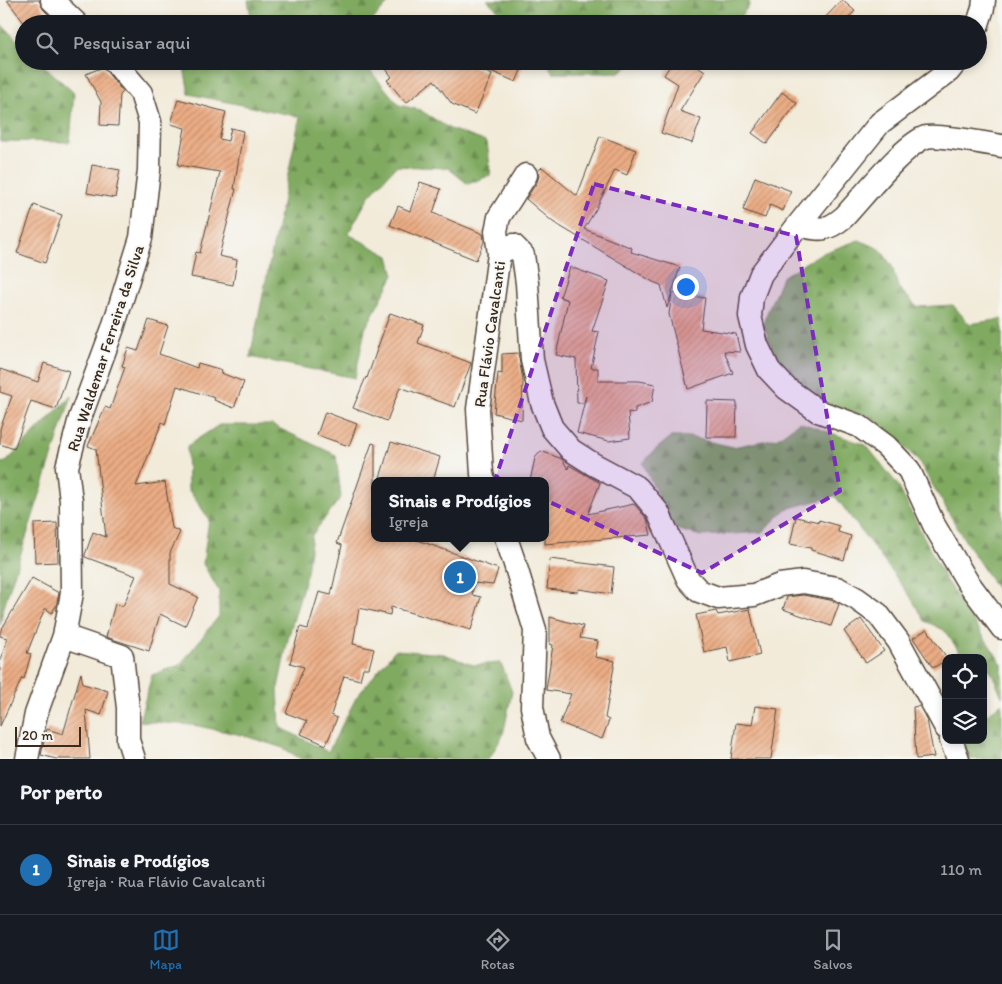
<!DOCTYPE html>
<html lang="pt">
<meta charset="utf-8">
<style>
body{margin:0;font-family:Itim,sans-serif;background:#20242c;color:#f1f3f6}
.controls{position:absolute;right:15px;bottom:15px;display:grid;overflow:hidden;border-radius:10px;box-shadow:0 2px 8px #0003}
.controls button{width:45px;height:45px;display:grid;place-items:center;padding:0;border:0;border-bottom:1px solid #363941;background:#171b24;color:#f1f3f6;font:25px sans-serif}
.scale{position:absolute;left:15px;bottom:12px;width:66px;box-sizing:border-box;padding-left:5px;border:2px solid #3b2a1e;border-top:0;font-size:14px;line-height:18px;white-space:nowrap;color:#3b2a1e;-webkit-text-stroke:4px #f6f6f2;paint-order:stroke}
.you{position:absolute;left:685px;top:286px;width:18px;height:18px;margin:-12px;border:4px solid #fff;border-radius:50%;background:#1a73e8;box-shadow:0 0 0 8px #1a73e833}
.badge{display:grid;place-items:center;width:32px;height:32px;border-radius:50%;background:#1f6fb2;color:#fff;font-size:16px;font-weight:700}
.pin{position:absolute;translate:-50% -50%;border:2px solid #fff;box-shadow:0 1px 5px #0006}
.popup{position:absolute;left:371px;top:477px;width:178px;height:65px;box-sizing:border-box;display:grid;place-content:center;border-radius:10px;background:#171b24;filter:drop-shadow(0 1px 4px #0005);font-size:16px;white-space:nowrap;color:#9ea1a6}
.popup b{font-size:19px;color:#f1f3f6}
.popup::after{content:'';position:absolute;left:50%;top:100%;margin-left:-10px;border:10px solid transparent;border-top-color:#171b24}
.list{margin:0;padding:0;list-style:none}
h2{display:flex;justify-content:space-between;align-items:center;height:65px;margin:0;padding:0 20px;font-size:21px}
h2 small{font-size:16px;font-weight:400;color:#9ea1a6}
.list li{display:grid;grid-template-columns:32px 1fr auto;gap:15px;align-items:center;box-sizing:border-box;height:90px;padding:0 20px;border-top:1px solid #363941}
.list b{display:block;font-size:19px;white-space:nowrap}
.list p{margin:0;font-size:16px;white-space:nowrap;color:#9ea1a6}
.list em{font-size:16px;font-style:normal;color:#9ea1a6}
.icon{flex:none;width:28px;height:28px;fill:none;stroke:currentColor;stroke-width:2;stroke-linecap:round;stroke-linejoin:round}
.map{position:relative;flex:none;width:1002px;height:759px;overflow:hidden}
.search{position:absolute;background:#171b24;box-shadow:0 2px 8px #0003;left:15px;right:15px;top:15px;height:55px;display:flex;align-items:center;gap:12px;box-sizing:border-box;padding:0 18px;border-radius:28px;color:#9ea1a6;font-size:19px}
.sheet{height:155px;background:#171b24}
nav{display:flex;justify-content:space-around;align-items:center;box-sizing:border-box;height:70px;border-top:1px solid #363941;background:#171b24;font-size:14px;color:#9ea1a6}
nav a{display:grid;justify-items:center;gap:2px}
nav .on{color:#1f6fb2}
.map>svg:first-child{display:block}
.forest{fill:url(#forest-firs);stroke:#5e6a40}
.building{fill:url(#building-hatch)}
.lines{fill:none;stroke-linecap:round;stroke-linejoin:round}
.minor-casing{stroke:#56473a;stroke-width:25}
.minor{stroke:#fff;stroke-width:22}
.marked{fill:#7b2cbf;fill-opacity:0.2;stroke:#7b2cbf;stroke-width:4;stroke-dasharray:10 6;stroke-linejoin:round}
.labels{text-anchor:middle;stroke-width:4;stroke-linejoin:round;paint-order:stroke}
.street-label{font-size:16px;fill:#3b2a1e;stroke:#f6f6f2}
</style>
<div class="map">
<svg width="1002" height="759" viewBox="0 0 1002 759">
<defs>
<pattern id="forest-firs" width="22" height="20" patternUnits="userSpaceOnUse" patternTransform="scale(1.25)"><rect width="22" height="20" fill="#80aa61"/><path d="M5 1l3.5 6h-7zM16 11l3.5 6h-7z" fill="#6a8b4f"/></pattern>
<pattern id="building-hatch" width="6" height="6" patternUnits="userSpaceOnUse" patternTransform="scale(1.25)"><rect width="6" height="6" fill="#ecad85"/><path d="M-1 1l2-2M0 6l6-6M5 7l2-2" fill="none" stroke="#c08d6c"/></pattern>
</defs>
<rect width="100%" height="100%" fill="#f6f6f2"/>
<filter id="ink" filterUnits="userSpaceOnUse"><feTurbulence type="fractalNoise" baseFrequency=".02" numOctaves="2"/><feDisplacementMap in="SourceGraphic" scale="10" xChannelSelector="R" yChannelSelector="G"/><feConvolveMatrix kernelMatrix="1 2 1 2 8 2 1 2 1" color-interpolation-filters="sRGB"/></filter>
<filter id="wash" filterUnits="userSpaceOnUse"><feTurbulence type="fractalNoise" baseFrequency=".0096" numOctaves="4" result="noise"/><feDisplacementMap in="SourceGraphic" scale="20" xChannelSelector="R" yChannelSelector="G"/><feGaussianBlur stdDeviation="1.12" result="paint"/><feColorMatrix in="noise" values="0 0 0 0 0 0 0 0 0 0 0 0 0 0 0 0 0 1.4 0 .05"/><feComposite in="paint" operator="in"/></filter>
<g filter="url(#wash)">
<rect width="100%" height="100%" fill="#f2ebda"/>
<!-- forest -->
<path class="forest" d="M248 0H391L369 24H252Z
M487 0H749V6L734 24H513Z
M0 23 24 47V61H39L74 93 70 142 0 141Z
M183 61H362L399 105 420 110 450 129 487 142 491 175 468 184 448 168 396 166 369 196 348 234 389 256 394 275 365 329 355 378 250 357 300 117 189 94Z
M546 61H639L617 73H553Z
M859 240 880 249 892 266 898 287 917 307 953 305 969 324 1002 319V597L964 539 918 460 871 417 837 408 802 391 779 368 763 323 782 277 820 254Z
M72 395 3 609 0 625V463L6 462Z
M799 422 866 445 897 484 945 579 1002 664V697L990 669H983V658H964L944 630 925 621 910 596 835 496 786 509 763 532 701 536 672 528 643 463 655 450 671 437H689L733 447 778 438Z
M219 425H272L336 455 341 497 312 535 307 572 288 639 278 688 280 727 328 752 356 698 395 650 444 654 473 665 501 663 512 692 503 735 489 759H301L283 748 242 735 193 725 139 721 152 675 180 665 219 616V591L203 564 209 519 188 489 187 446Z
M1002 703V759H966L962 740H983V715L988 714Z"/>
<g id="blocks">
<!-- building -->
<path class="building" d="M7 0H39L43 9 49 15 48 16 54 24H25Z
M842 0 855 11 843 24H819Z
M380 61H463L492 75 475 114 452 104 434 80 406 103 387 80 392 77Z
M468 61H525L516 82Z
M673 61H690L705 71 680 111 701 119 692 143 661 133 678 84 664 75Z
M103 67 123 92 120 95 118 126 100 125 101 102 86 74Z
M782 92 797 103 767 144 752 133Z
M178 99 226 112 219 139 228 141 231 128 243 131 234 189H236L219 256 237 260 233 285 191 277 196 252 200 253 220 172 178 165 185 128 171 124Z
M600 136 636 150 627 175 615 170 596 209 584 229 632 248 631 252 680 267 667 308 661 285 653 282 553 222 526 199 537 182 539 176 538 171 542 167 577 196Z
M92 165 120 170 115 198 87 193Z
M755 177 791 191 783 211 770 205 765 218 743 210Z
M420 182 441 189 433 213 483 234 484 242 476 260 390 225 398 206 410 211Z
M34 205 62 215 45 263 17 253Z
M570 267 609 281 592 331 599 332 591 368H598V381H639L655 384 652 402 635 408V413L628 412 630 438 609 441 577 433 586 396 584 403H577L576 359 556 355 568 300 560 297Z
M672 293 705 298 701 329 736 334 740 352 724 351 733 373 688 389 669 314Z
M390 313 424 325 418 343 471 363 455 407 400 387 387 421 353 408 366 377 367 378Z
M149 320 168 326 159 354 197 368 198 363 222 370 221 373 244 382 234 408 214 400 215 398 177 386 165 424 162 422 136 486 165 482 172 528 180 532 170 553V584L198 597 185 626 160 614 149 651 106 637 115 604 123 606 136 576 85 557V555L93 532 106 537 96 449 88 446 105 407 110 409 125 367 122 366 128 348 138 351Z
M518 353 523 381 522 420 494 413 498 373 502 374V354Z
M44 363 69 371 56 409 31 401 14 449 0 444V429L12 396 0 392V369L38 382Z
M707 401 737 402 736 437H706Z
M325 412 357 424 349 446 317 435Z
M391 442 440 457 433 481H379Z
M372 443 375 444V538H412L498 569 493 585 474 583 472 595 481 597 471 630 391 607 390 615 359 608 353 644 374 649 369 668H363L360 680 344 676 331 715 337 718 326 745 301 734 307 721 286 713 304 667 290 663 300 627 308 629 319 592 331 595 342 545 337 543Z
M541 451 562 459 568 469 569 465 600 483 588 514 634 504 647 519 651 535 545 544V481H530L535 458Z
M796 517 819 522V520L839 526 838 532 851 536 844 560 811 550V548L790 544Z
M57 523 58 562 35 563 34 524Z
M550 559 614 567 611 594 579 589 578 592 547 589Z
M32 578 59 593 56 606 52 613 45 608 27 653 31 654 24 679 22 678 0 726V664L7 638 0 636V632Z
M803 595 830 600 839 604 831 626 783 609 787 597Z
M750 609 760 655 730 662 727 647 704 652 696 615 716 611 718 615Z
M550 617 583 626 580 638 598 641 595 657 615 661 605 718 609 720 602 739 560 723 571 694 546 690 553 645 550 644Z
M861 619 884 651 866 663 844 631Z
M927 629 947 658 946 660 933 668 913 638Z
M81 673 83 684 108 691 101 715 86 710 90 759H56L41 755 47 729 63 734Z
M755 706 778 709 771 759H731L736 723 752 725Z
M919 706 927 720 934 757 916 759 913 707Z"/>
</g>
</g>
<g filter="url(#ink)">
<use href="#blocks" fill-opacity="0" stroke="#56473a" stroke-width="1"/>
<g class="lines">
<!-- minor casing -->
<g class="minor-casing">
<path id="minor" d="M52 0 77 24
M978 24 983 8 984 0
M957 61 949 71 880 123 798 225 761 274 752 297 750 316 757 345 769 370 786 388 818 411 859 426 886 446 909 470 934 525 967 581 1002 628
M798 225C820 230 826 232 844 217 862 198 904 144 926 137 936 134 990 144 1002 146
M499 254 496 231 499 217 526 175
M484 481 482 474 478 409 499 254 513 245 523 255 527 283 532 360 542 403 552 428 571 450 593 464 638 488 658 512 688 579 699 591 718 598 754 595 780 585 803 582 837 588 857 599 878 614 899 642 946 728
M506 538 515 564 535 630 532 707 538 738 549 759
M64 636 122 656 128 708V740L134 759
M951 740 958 759
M27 759 36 714 64 636 72 593 71 501 67 467 80 418 113 328 141 238 149 170 150 122 141 93 114 61"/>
</g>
<!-- minor -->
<use href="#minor" class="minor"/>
</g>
</g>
<!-- marked area -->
<path class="marked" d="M594 184 796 236 840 491 702 573 496 477Z"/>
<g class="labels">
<!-- street labels -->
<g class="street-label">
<text transform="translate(489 334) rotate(-82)" y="6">Rua Flávio Cavalcanti</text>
<text transform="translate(105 348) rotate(-72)" y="6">Rua Waldemar Ferreira da Silva</text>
</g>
</g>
</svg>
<div class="controls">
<button><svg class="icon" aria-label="locate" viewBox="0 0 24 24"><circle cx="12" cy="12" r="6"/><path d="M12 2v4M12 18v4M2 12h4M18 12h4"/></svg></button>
<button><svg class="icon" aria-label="layers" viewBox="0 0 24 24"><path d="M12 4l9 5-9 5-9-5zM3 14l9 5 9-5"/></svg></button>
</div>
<div class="scale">20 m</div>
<div class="you"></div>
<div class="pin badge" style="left:460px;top:577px">1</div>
<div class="popup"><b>Sinais e Prodígios</b>Igreja</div>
<div class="search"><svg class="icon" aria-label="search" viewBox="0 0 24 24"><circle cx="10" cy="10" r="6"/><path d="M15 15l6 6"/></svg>Pesquisar aqui</div>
</div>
<section class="sheet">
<h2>Por perto<small></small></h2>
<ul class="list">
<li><span class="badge">1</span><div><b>Sinais e Prodígios</b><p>Igreja · Rua Flávio Cavalcanti</p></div><em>110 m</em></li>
</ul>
</section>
<nav>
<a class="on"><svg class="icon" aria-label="map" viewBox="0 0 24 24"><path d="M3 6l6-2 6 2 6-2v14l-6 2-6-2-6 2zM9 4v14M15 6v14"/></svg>Mapa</a>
<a><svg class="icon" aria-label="directions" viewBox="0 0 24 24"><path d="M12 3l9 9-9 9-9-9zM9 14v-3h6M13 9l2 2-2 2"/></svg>Rotas</a>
<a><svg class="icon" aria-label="saved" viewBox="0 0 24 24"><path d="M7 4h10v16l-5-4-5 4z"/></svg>Salvos</a>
</nav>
